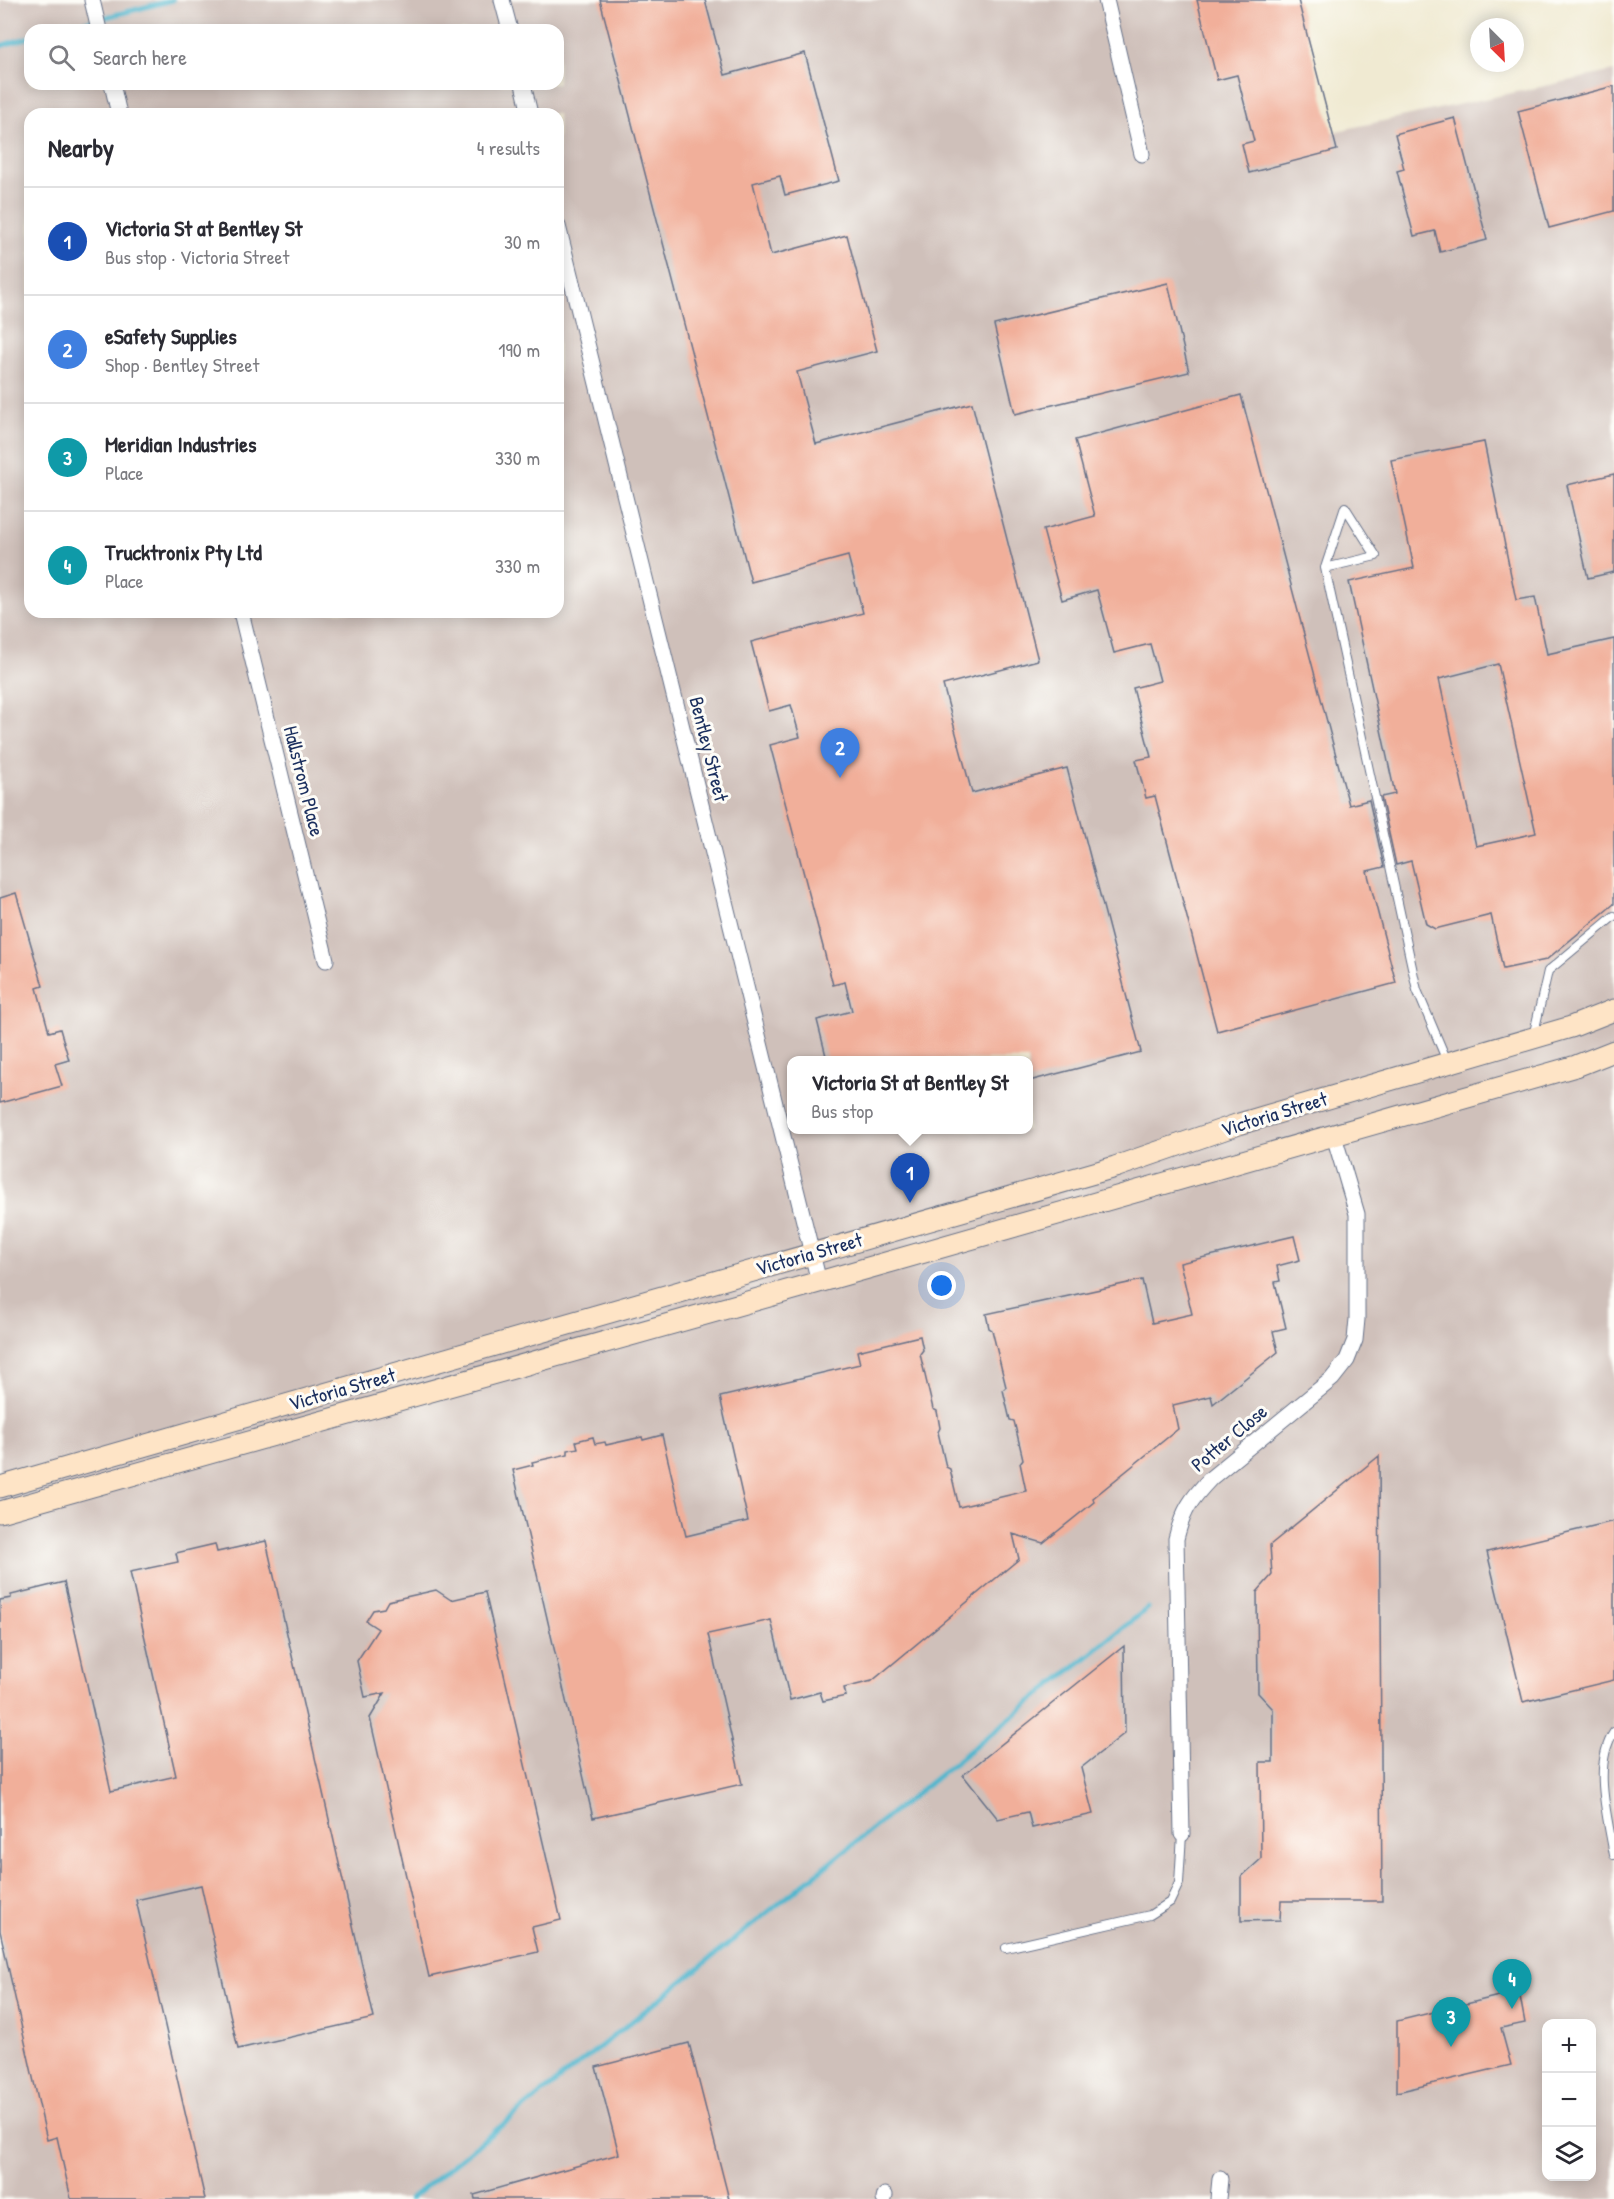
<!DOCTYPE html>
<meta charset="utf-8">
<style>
body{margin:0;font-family:"Patrick Hand",sans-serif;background:#f7f7f7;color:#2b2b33}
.controls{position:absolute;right:18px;bottom:18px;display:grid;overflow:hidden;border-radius:12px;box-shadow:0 3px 15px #0003}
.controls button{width:54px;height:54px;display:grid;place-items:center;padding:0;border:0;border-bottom:2px solid #e1e1e2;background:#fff;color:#2b2b33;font:30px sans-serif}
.compass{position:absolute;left:1470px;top:18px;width:54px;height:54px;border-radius:50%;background:#fff;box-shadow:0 3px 15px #0003;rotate:156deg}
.you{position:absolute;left:942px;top:1286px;width:21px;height:21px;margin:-15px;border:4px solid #fff;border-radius:50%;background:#1a73e8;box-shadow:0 0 0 9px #1a73e833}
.badge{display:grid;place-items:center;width:39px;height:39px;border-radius:50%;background:#c8321e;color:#fff;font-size:20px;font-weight:700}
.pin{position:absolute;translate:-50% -50px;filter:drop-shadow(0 2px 3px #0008)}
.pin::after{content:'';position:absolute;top:32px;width:21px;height:18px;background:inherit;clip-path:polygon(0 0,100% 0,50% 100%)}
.popup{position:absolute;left:787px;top:1056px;width:246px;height:78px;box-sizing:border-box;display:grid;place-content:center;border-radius:12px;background:#fff;filter:drop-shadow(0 2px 4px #0005);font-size:20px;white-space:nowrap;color:#7c7c81}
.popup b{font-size:22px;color:#2b2b33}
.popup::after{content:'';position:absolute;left:50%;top:100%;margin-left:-12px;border:12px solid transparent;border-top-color:#fff}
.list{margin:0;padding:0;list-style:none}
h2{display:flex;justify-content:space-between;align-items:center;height:78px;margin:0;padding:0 24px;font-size:26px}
h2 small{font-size:20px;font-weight:400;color:#7c7c81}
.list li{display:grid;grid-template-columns:39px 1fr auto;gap:18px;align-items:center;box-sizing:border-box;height:108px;padding:0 24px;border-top:2px solid #e1e1e2}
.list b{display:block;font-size:22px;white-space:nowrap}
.list p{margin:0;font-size:20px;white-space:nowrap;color:#7c7c81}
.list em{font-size:20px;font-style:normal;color:#7c7c81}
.icon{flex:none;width:33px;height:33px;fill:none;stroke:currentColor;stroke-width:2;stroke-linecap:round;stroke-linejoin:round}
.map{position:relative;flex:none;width:1614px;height:2199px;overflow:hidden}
.search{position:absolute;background:#fff;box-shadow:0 3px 15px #0003;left:24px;top:24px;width:540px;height:66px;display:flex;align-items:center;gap:15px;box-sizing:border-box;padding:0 21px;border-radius:18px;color:#7c7c81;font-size:22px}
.panel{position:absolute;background:#fff;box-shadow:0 3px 15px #0003;left:24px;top:108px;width:540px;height:510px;border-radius:18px}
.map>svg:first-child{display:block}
.industrial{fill:#cfc0ba;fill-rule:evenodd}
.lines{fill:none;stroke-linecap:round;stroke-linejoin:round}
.stream{stroke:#50b6ce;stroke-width:5}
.building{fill:#f1af9a;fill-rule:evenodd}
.service-casing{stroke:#667087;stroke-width:10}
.minor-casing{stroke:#667087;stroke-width:17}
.secondary-casing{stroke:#667087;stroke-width:23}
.service{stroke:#fff;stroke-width:8}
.minor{stroke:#fff;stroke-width:15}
.secondary{stroke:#fee4c6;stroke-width:21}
.labels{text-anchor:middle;stroke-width:6;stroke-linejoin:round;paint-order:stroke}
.street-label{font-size:20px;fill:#1b2f5e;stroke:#fdfcf7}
</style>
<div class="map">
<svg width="1614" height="2199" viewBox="0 0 1614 2199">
<rect width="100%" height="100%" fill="#fdfcf7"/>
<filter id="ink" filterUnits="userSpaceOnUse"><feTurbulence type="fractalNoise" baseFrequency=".0167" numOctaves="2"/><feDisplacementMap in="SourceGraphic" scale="12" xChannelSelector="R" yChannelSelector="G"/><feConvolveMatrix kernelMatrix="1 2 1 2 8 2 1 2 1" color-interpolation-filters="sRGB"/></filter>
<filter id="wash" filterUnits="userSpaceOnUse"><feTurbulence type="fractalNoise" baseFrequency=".008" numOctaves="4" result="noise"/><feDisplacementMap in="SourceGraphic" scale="24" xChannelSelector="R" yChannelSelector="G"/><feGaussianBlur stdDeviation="1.35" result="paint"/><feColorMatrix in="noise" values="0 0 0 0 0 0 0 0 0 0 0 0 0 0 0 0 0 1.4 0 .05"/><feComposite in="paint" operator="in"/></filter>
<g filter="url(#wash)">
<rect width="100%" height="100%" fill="#f0ead2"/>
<!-- industrial -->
<path class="industrial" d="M0 0H1295L1323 134 1614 71V2199H0ZM30 30H558V84H30ZM30 114H558V612H30ZM792 1060H1028V1130H792ZM1546 2024H1592V2176H1546Z"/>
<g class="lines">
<!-- stream -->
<path class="stream" d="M56 30 173 0
M0 46 30 37
M410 2199 1148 1608"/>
</g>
<g id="blocks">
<!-- building -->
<path class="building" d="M600 0H705L725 75 805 53 839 181 785 195 780 176 753 183 771 255 847 235 877 351 797 372 816 444 972 403 1038 660 943 685 972 793 1067 768 1141 1052 1029 1081V1060H827L817 1020 852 1011 845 982 833 985 770 745 800 737 791 705 769 711 751 642 863 613 848 556 751 582Z
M1197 0H1298L1337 150 1249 173 1242 144 1254 141 1237 75 1217 80Z
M1614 86V211L1549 228 1518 111Z
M1455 118 1487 240 1440 252 1435 231 1414 236 1397 171 1404 169 1395 134Z
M1168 283 1189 372 1015 414 994 325Z
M1241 395 1349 805 1369 800 1384 867 1367 871 1396 983 1217 1031 1155 796 1146 798 1136 760 1151 757 1133 688 1160 681 1150 644 1114 653 1097 590 1062 600 1043 530 1095 516 1075 440Z
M1484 442 1516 600 1535 597 1547 654 1614 639V904L1546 960 1503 969 1491 915 1435 929 1426 924 1411 861 1396 865 1381 797 1395 794 1349 582 1414 568 1391 460ZM1498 664 1536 833 1476 846 1439 679Z
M1614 474V572L1588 578 1567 485Z
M16 893 43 986 37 988 49 1032 60 1029 69 1060 55 1064 62 1086 0 1103V898Z
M1294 1236 1300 1260 1277 1266 1280 1281 1275 1282 1286 1328 1273 1331 1278 1352 1213 1404 1211 1396 1173 1405 1178 1429 1093 1498 1094 1502 1043 1543 1013 1534 1019 1559 872 1681 844 1688 846 1696 823 1701 820 1692 790 1700 771 1620 708 1634 742 1784 593 1818 513 1470 533 1465 532 1462 568 1454V1450L578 1448 576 1441 593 1437 595 1444 605 1442 606 1445 642 1437 643 1440 662 1435 686 1536 748 1521 720 1397 860 1364 857 1351 920 1336 923 1350 920 1354 933 1409 937 1411 940 1428 938 1432 946 1467 950 1469 959 1507 1026 1491 1020 1463 1023 1459 1014 1421 1010 1420 1003 1390 1006 1387 992 1330 989 1328 986 1314 1142 1280 1152 1323 1192 1314 1180 1263Z
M1379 1456 1382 1901H1281L1280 1920 1241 1921V1877L1261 1859 1260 1762H1273V1709L1258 1693 1257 1592 1272 1575 1270 1545Z
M1614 1521V1680L1523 1702 1487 1552Z
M266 1541 374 2018 238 2049 201 1885 136 1900 205 2199H71L57 2137 47 2140 0 1931V1600L11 1598V1595L64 1582 111 1791 176 1776 130 1572 178 1562 176 1553 215 1544 217 1552Z
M436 1590 451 1600 485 1592 561 1920 532 1927 538 1952 429 1977 370 1718 385 1693 365 1697 357 1661 378 1629 366 1621 373 1610 384 1608 388 1601Z
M1124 1646 1125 1733 1081 1768 1093 1814 1032 1828 1028 1812 998 1819 963 1775Z
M1519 1991 1525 2023 1501 2028 1511 2065 1397 2092V2021Z
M689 2043 729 2199H475L474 2195 619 2154 596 2067Z"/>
</g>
</g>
<g filter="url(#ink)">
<use href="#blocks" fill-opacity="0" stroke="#667087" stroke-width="1.5"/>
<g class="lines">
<!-- service casing -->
<g class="service-casing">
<path id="service" d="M1325 568 1345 507 1376 556 1325 568 1417 990 1447 1061
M1533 1037 1548 971 1614 916
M1614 1732C1592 1765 1608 1818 1614 1855
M1006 1948 1150 1915 1170 1902 1179 1883 1182 1834"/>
</g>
<!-- minor casing -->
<g class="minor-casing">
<path id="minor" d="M92 0 99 30
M502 0 510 30
M1106 0 1142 154
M112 84 119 114
M523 84 530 114
M558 226 819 1282
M241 612 326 960
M1182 1834 1176 1539C1183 1510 1191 1499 1211 1478L1332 1379 1347 1360 1355 1340 1357 1319V1214L1334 1136
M884 2199 885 2195
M1218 2199 1220 2179"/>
</g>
<!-- secondary casing -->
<g class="secondary-casing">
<path id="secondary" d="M0 1487 1115 1167 1239 1124 1571 1027 1614 1010
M0 1512 819 1282 1576 1066 1614 1051"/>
</g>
<!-- service -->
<use href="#service" class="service"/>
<!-- minor -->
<use href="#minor" class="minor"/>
<!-- secondary -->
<use href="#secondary" class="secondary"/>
</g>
</g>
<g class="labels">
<!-- street labels -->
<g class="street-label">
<text transform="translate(709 749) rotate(76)" y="7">Bentley Street</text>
<text transform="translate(304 781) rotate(76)" y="7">Hallstrom Place</text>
<text transform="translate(1274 1114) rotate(-17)" y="7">Victoria Street</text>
<text transform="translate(809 1254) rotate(-16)" y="7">Victoria Street</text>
<text transform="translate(342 1389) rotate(-16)" y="7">Victoria Street</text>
<text transform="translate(1229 1438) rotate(-40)" y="7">Potter Close</text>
</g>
</g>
</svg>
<div class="controls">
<button>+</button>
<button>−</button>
<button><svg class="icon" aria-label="layers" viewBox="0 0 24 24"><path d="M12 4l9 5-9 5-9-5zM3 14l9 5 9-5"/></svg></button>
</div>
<svg class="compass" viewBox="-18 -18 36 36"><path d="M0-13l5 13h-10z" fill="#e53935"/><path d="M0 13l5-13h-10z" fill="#7c7c81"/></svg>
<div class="you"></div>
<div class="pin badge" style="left:910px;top:1203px;background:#1a4fb4">1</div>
<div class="popup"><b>Victoria St at Bentley St</b>Bus stop</div>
<div class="pin badge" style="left:840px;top:778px;background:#3f7fe0">2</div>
<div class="pin badge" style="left:1451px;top:2047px;background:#0f9aa8">3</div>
<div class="pin badge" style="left:1512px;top:2009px;background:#0f9aa8">4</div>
<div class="search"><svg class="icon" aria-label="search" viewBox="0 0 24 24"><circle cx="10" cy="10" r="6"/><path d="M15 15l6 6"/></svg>Search here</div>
<section class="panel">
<h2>Nearby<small>4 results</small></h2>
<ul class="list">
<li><span class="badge" style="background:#1a4fb4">1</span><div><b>Victoria St at Bentley St</b><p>Bus stop · Victoria Street</p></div><em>30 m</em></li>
<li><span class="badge" style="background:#3f7fe0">2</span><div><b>eSafety Supplies</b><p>Shop · Bentley Street</p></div><em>190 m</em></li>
<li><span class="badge" style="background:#0f9aa8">3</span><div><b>Meridian Industries</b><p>Place</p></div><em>330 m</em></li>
<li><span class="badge" style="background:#0f9aa8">4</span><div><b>Trucktronix Pty Ltd</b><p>Place</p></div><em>330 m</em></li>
</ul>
</section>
</div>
